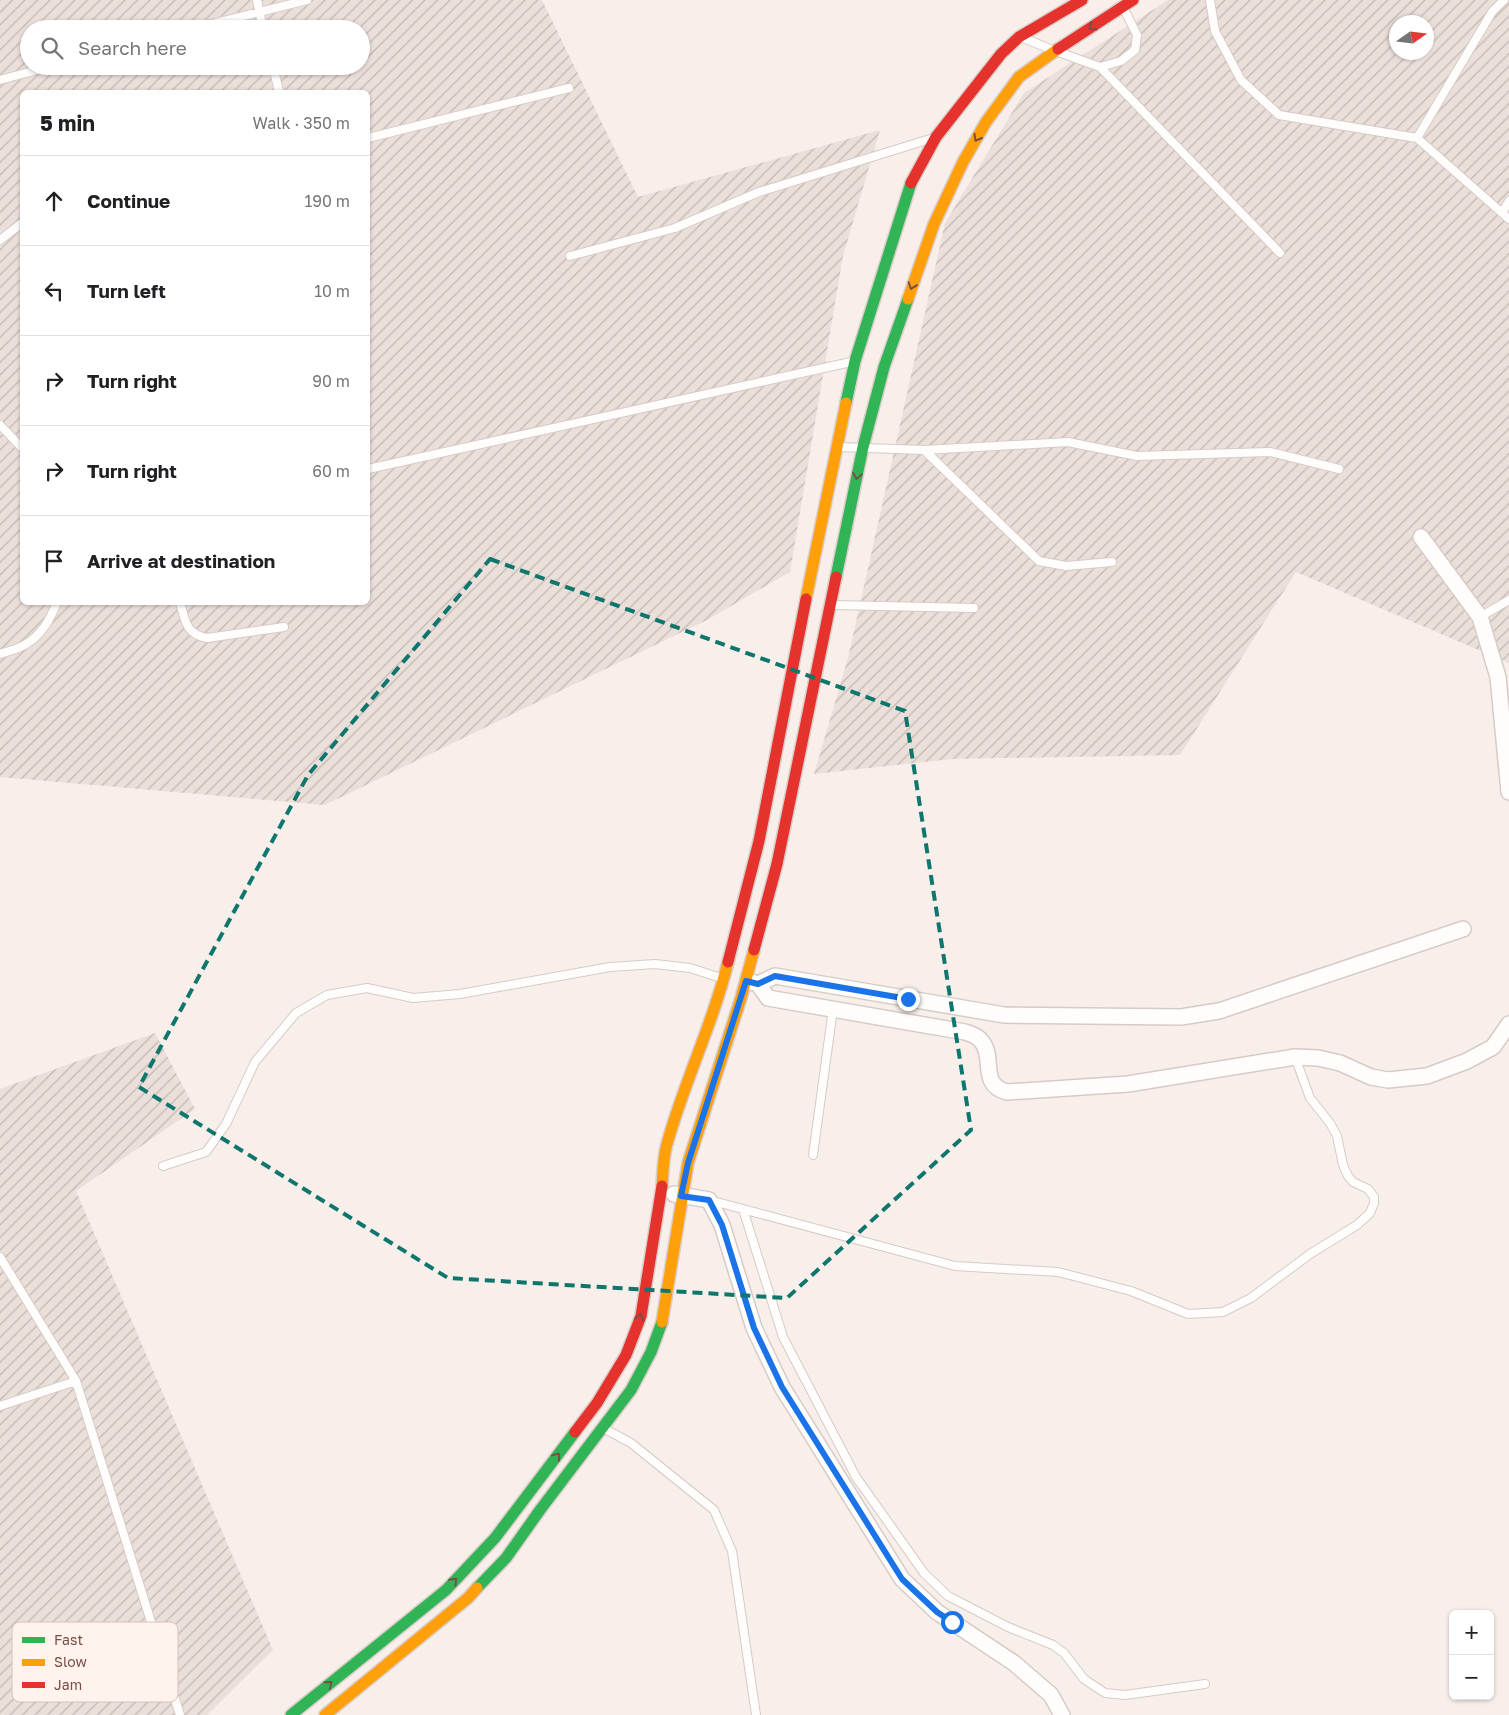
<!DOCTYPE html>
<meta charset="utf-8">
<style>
body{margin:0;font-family:"Golos Text",sans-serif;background:#f6f6f6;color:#202124}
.controls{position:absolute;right:15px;bottom:15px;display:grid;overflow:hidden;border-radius:8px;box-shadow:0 1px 4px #0004}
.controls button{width:45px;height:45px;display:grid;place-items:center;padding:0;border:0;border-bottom:1px solid #e0e0e0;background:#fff;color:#202124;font:25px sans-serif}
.compass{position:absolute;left:1389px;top:15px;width:45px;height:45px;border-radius:50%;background:#fff;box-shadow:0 1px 4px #0004;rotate:76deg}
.stop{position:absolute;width:15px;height:15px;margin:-11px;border:4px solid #1a73e8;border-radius:50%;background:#fff}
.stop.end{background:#1a73e8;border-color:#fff;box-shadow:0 1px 5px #0008}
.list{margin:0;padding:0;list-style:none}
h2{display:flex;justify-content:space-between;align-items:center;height:65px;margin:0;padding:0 20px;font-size:21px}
h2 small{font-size:16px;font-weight:400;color:#757577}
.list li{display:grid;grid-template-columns:32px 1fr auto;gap:15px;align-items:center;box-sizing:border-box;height:90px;padding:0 20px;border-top:1px solid #e0e0e0}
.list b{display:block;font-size:19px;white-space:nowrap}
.list em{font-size:16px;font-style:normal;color:#757577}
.icon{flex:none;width:28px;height:28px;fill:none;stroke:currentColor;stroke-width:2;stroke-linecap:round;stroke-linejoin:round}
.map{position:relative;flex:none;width:1509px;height:1715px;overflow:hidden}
.search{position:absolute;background:#fff;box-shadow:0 1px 4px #0004;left:20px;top:20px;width:350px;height:55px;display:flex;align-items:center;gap:12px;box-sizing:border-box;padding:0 18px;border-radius:28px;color:#757577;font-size:19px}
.panel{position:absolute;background:#fff;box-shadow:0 1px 4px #0004;left:20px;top:90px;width:350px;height:515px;border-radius:8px}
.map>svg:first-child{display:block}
.industrial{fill:url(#industrial-furrows);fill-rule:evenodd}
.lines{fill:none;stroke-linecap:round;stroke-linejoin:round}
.lane-casing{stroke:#d6cbc6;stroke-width:10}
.street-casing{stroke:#d6cbc6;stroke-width:18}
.fast-casing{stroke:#daccc8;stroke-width:14}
.slow-casing{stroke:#daccc8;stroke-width:14}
.jam-casing{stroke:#daccc8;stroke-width:14}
.lane{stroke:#fefdfc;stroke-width:8}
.street{stroke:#fefdfc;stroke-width:15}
.fast{stroke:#30b455;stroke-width:11}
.slow{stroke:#ff9f0a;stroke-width:11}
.jam{stroke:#e5322d;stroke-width:11}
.oneway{stroke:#794e47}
.route{stroke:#1a73e8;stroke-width:6}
.marked{fill:none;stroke:#0f766e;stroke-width:4;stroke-dasharray:10 6;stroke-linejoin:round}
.key{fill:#fff3ec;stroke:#d7c2ba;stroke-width:1}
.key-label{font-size:14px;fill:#794e47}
</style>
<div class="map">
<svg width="1509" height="1715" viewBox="0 0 1509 1715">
<defs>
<pattern id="industrial-furrows" width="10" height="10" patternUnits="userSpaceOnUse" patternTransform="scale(1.25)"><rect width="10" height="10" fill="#ebdfda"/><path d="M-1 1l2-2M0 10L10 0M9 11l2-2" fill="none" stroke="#c3b7b3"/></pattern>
</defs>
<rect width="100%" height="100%" fill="#f8efea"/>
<!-- industrial -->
<path class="industrial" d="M0 0H542L638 197 880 130 843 256 790 572 707 620 325 805 0 777ZM29 29H361V66H29ZM22 92H368V602H22Z
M1168 0H1509V663L1296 572 1180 755 952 759 814 774 848 658 945 223 1024 93ZM1396 22H1426V52H1396Z
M155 1033 195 1109 76 1191 273 1650 207 1715H0V1089Z"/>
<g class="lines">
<!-- lane casing -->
<g class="lane-casing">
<path id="lane" d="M257 0 263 29
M1210 0 1215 31 1241 80 1279 115 1417 138 1509 219
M192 29 307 0
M1026 39 1050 49
M1061 53 1100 67 1280 253
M273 66 279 92
M1100 67 1121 61 1135 50 1137 35 1124 9
M0 80 52 66
M368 138 569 88
M1417 138 1492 12 1504 0
M1502 213 1509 201
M0 240 22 223
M570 256 675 228 759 192 930 139
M0 425 22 448
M838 447 924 450 1068 442 1137 456 1270 452 1339 469
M924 450 1039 561 1066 566 1112 562
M368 469 851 362
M180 602C185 621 186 634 207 638L284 627
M834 605 974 608
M1480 617 1509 600
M0 654C8 651 19 649 26 644 42 635 51 618 57 602
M813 1155 833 1009
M163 1166 206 1152 226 1124 255 1062 296 1013 327 995 367 988 413 998 460 994 610 967 655 964 690 968 721 978
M709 1200 955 1266 1058 1272 1131 1291 1188 1314 1223 1312 1251 1298 1310 1254 1357 1225 1370 1213 1374 1203V1197L1368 1189 1353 1182 1348 1176 1343 1165 1337 1136 1330 1123 1310 1098 1295 1057
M743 1209 783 1337 856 1477 924 1573 948 1596 1008 1627 1053 1645 1064 1653 1084 1679 1105 1693 1125 1695 1205 1684
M0 1257 76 1381 180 1715
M0 1406 76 1381
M605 1429 631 1443 714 1510 732 1551 756 1715"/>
</g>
<!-- street casing -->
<g class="street-casing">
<path id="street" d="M1421 537 1480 617 1498 677 1509 792
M751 982 758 984 775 976 1004 1015 1181 1017 1219 1011 1463 929
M758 984 768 998 965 1032C971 1034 978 1036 982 1042 995 1058 979 1085 1007 1092L1128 1084 1295 1057 1318 1058 1340 1063 1371 1077 1388 1080 1427 1076 1467 1061 1493 1047 1509 1024
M674 1194 709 1200 722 1225 754 1328 782 1387 902 1579 937 1612 1014 1663 1051 1695 1062 1715"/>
</g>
<!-- fast casing -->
<g class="fast-casing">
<path id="fast" d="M846 403 855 361 911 183
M836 577 863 447 884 367 908 299
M477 1588 506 1558 540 1510 631 1390 651 1352 662 1322
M291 1715 446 1590 495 1538 575 1432"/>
</g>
<!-- slow casing -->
<g class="slow-casing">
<path id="slow" d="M908 299 934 224 963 162 986 122 1019 77 1058 49
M806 599 846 403
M662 1186C663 1172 663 1157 667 1144 684 1082 713 1024 728 962
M662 1322 688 1163 741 998 754 950
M325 1715 468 1598 477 1588"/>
</g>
<!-- jam casing -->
<g class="jam-casing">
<path id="jam" d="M1058 49 1133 0
M911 183 936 137 1001 54 1019 37 1082 0
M754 950 777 864 836 577
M728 962 759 841 806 599
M575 1432 597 1403 626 1355 641 1316 662 1186"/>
</g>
<!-- lane -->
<use href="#lane" class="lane"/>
<!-- street -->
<use href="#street" class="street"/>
<!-- fast -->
<use href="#fast" class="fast"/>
<!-- slow -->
<use href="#slow" class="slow"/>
<!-- jam -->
<use href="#jam" class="jam"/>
</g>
<!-- one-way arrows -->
<defs><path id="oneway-chevron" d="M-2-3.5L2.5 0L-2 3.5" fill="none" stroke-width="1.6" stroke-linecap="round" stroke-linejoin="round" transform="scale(1.25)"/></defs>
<g class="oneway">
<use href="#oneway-chevron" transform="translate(1092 27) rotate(147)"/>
<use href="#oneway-chevron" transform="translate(977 138) rotate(120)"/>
<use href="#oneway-chevron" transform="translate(912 286) rotate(109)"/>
<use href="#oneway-chevron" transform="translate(857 476) rotate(101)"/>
<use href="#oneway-chevron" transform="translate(640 1317) rotate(-74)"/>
<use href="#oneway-chevron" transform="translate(557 1456) rotate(-53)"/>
<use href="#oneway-chevron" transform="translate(454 1581) rotate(-46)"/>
<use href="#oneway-chevron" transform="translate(329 1684) rotate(-39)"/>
</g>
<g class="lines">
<!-- route -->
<path class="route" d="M908 999 775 976 758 984 746 981 688 1163 681 1196 709 1200 722 1225 754 1328 782 1387 902 1579 937 1612 952 1622"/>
</g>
<!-- marked area -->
<path class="marked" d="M490 559 905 711 971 1130 787 1298 448 1278 139 1087 308 775Z"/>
<!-- legend -->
<rect x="12" y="1622" width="166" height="80" rx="8" class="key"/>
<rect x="22" y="1637" width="23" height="6" fill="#30b455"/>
<rect x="22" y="1659" width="23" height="7" fill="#ff9f0a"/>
<rect x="22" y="1682" width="23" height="6" fill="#e5322d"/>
<g class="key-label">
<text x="54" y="1645">Fast</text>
<text x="54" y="1667">Slow</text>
<text x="54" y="1690">Jam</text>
</g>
</svg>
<div class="controls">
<button>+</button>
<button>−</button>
</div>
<svg class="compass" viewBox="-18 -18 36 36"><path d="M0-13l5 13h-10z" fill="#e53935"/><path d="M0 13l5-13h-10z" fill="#757577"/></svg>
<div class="stop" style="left:952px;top:1622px"></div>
<div class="stop end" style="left:908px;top:999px"></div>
<div class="search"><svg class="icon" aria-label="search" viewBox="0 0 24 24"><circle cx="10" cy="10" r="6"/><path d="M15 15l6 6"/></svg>Search here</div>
<section class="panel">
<h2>5 min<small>Walk · 350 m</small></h2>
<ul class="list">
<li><svg class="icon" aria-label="ahead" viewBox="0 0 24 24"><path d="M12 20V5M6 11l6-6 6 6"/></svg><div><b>Continue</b></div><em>190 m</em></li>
<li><svg class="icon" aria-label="left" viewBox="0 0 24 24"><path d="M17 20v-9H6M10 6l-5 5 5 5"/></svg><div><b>Turn left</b></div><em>10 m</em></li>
<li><svg class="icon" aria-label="right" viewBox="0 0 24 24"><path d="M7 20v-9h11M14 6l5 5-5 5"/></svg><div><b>Turn right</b></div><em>90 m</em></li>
<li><svg class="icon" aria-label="right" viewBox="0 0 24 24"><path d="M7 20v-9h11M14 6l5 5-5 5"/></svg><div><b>Turn right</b></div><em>60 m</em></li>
<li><svg class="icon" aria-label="arrive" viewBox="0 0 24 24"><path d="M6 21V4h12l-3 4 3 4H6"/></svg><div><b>Arrive at destination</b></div></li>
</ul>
</section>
</div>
